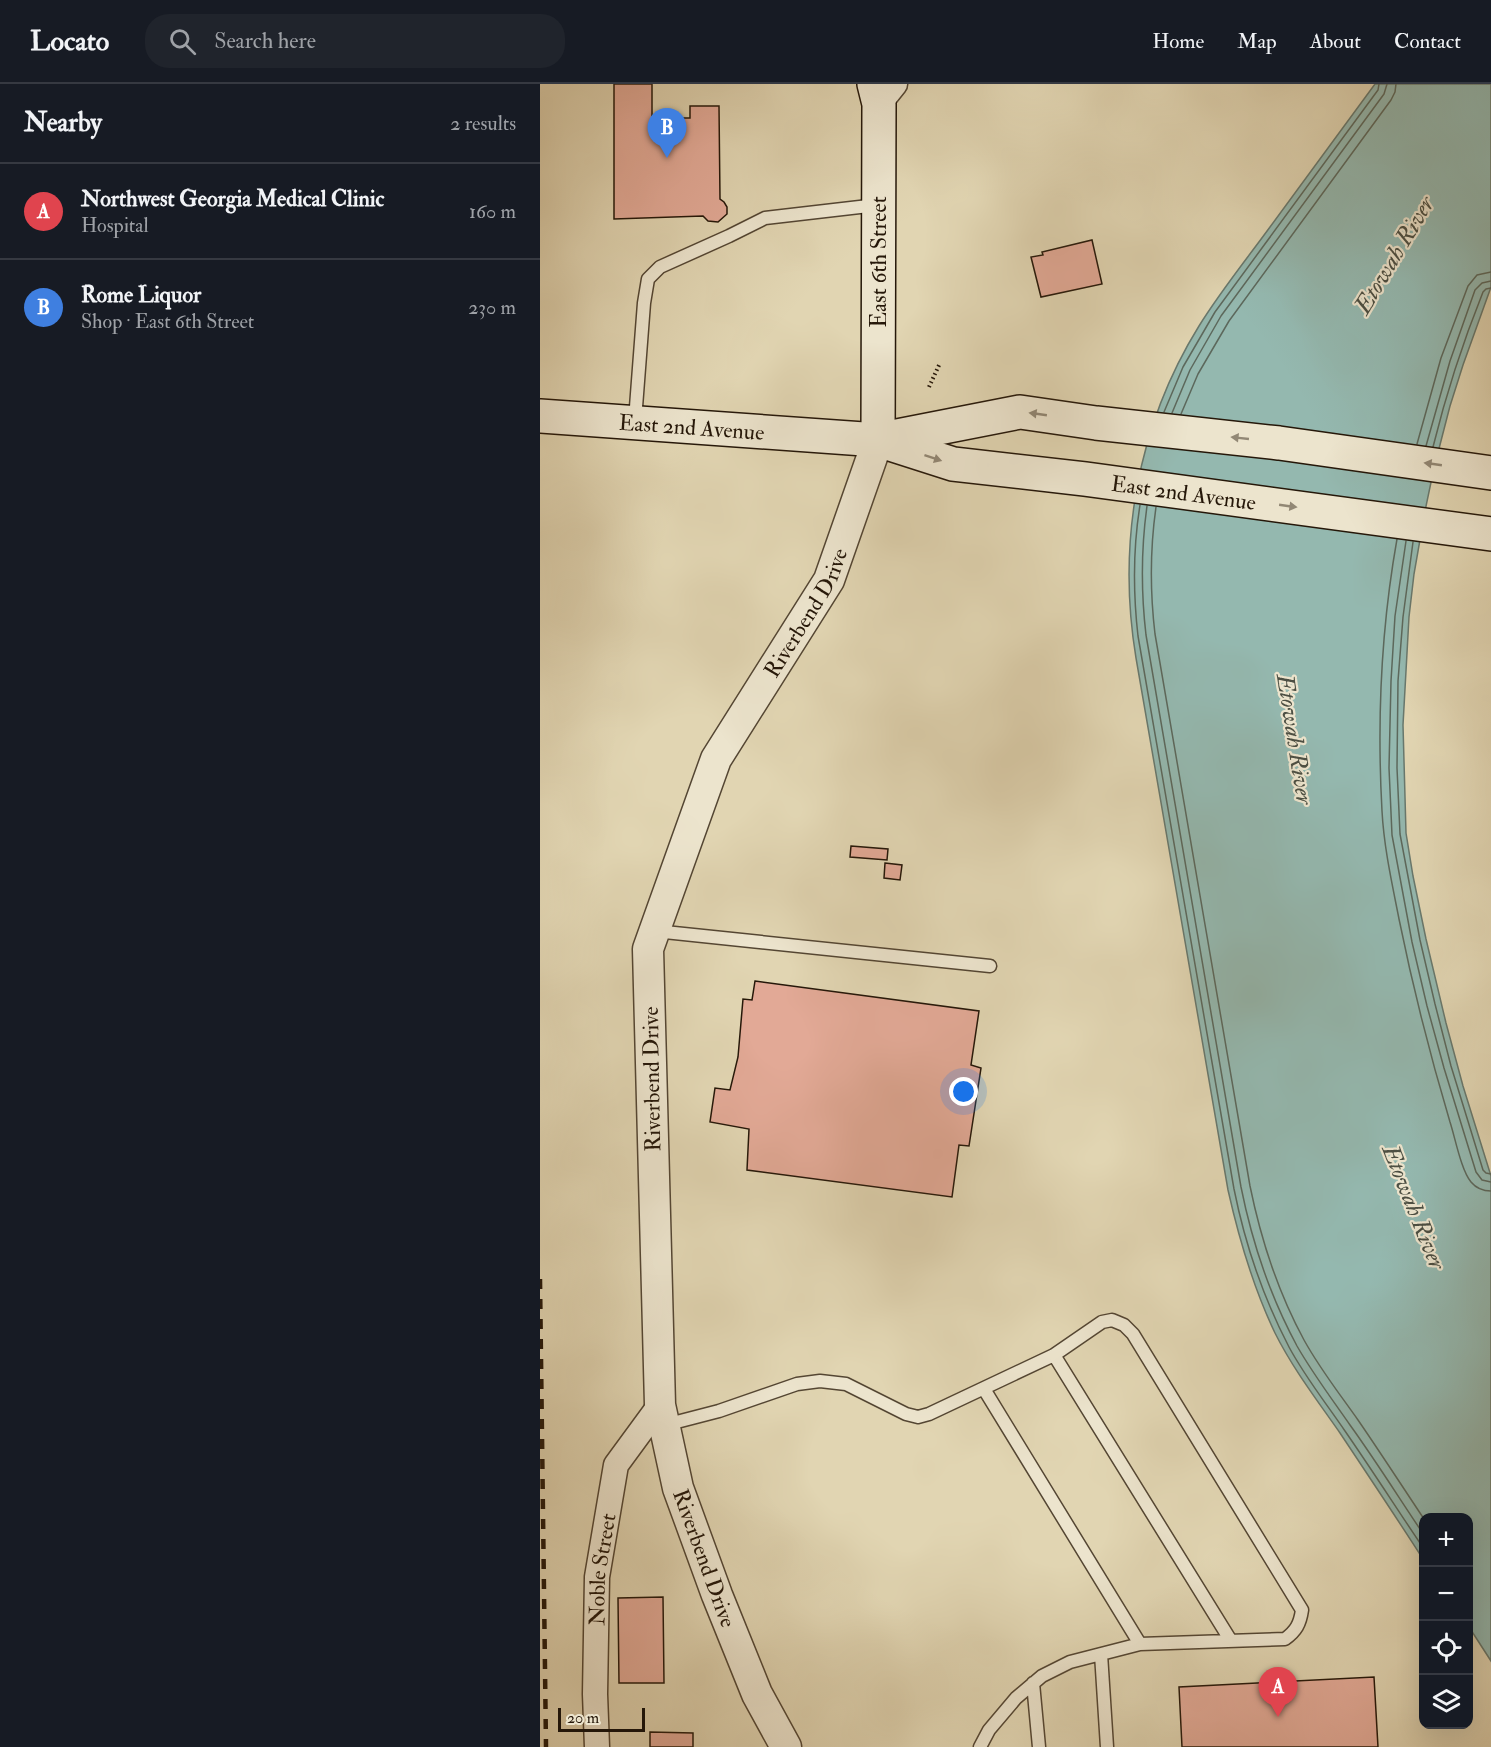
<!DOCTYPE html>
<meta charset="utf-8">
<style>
body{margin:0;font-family:"IM FELL Double Pica",serif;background:#20242c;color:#f1f3f6}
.controls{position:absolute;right:18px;bottom:18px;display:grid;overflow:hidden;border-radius:12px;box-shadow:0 6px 24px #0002}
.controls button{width:54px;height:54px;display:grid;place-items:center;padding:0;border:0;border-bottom:2px solid #363941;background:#171b24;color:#f1f3f6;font:30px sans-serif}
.scale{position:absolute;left:18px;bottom:15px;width:87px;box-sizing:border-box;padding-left:6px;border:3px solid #251709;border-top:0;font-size:16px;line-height:21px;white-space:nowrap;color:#251709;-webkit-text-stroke:4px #ece4cd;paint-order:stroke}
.you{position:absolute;left:424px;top:1008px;width:21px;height:21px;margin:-15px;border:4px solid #fff;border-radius:50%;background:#1a73e8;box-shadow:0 0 0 9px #1a73e833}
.badge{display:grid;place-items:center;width:39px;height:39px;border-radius:50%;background:#c59692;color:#fff;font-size:20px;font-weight:700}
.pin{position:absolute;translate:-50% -50px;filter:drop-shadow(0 2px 3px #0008)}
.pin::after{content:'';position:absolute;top:32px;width:21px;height:18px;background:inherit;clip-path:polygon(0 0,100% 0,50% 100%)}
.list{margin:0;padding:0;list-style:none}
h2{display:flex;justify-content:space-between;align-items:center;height:78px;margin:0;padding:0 24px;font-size:26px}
h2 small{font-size:20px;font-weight:400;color:#9ea1a6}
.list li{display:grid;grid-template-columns:39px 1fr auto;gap:18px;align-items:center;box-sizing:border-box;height:96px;padding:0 24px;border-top:2px solid #363941}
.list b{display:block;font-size:22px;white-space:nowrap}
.list p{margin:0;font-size:20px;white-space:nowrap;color:#9ea1a6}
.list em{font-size:20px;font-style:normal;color:#9ea1a6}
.icon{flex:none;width:33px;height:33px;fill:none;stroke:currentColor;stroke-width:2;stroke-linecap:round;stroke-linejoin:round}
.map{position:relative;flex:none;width:951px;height:1663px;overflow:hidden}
header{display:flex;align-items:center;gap:36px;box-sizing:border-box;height:84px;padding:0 30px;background:#171b24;border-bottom:2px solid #363941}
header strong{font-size:28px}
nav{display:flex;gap:33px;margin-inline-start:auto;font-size:21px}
.search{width:420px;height:54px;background:#20242c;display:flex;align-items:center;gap:15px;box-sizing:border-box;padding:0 21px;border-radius:24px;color:#9ea1a6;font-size:22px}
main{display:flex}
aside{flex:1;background:#171b24}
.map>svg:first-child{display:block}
.water{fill:#94b8af;stroke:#68786d;stroke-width:1.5}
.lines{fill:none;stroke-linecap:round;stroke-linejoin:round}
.shore{stroke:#5c685c;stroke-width:1.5}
.building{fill:#e2a996;stroke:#251709;stroke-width:1.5}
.service-casing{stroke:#544633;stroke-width:15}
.minor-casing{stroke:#544633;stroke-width:27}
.tertiary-casing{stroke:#544633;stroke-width:33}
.secondary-casing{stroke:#251709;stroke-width:36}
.path{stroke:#251709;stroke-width:4;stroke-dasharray:1.5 3;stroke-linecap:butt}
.service{stroke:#ece4cd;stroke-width:12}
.minor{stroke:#ece4cd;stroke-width:24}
.tertiary{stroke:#ece4cd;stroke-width:30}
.secondary{stroke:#ece4cd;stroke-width:33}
.rail{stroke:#251709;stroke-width:4.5;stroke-dasharray:10 10;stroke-linecap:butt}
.oneway{fill:#928875}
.labels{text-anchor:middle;stroke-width:4.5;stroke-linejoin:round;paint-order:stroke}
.street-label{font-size:22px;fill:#251709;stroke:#ece4cd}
.water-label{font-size:24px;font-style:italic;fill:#4c4f43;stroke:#ece4cd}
</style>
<header>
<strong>Locato</strong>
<div class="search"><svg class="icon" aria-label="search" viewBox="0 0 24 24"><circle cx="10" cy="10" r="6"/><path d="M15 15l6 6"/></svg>Search here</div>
<nav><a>Home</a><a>Map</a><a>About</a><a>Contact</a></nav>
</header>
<main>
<aside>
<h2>Nearby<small>2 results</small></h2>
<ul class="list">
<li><span class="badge" style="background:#e0444e">A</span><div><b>Northwest Georgia Medical Clinic</b><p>Hospital</p></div><em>160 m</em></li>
<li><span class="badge" style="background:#3f7fe0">B</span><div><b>Rome Liquor</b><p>Shop · East 6th Street</p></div><em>230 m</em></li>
</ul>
</aside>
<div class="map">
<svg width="951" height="1663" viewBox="0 0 951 1663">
<rect width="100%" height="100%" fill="#e1d5b2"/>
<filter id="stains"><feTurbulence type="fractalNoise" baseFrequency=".00333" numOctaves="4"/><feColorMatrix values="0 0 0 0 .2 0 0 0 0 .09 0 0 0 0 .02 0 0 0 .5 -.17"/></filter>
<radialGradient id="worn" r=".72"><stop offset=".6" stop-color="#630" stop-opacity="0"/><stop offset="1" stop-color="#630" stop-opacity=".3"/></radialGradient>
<!-- water -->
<path class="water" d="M835 0H951V203L923 281 910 322 894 384 885 427 874 490 869 533 863 641 866 749 873 792 886 855 906 939 923 1002 951 1092V1577L929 1543 928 1434H884L883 1475C856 1433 828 1391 800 1349 777 1316 753 1285 735 1249 713 1203 699 1155 688 1106L596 574C577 460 597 342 659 242 680 208 706 176 730 143 765 95 800 48 835 0Z"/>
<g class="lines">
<!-- shore -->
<path class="shore" d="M624 328 643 283 675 228 838 6 839 0
M632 329 650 286 681 232 844 10 847 0
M641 330 658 290 689 237 851 16 855 8 856 0
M877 360 901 274 928 202 937 191 951 188
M886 362 910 277 935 206 942 199 951 197
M893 363C906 310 923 258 943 208L946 205 951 204
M600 421C593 464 593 508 598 552L694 1105C705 1160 723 1213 749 1263 765 1293 786 1319 805 1347 832 1386 857 1425 884 1465
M607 422C601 465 601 508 606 551L701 1103C712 1158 730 1212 757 1262 773 1290 792 1315 810 1341 836 1377 859 1414 884 1451
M616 423C610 465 610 508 615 550L710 1102C721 1156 738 1208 764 1256 780 1285 799 1309 818 1336 840 1368 862 1402 884 1435
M857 455C841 545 837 637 842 727 844 764 852 799 859 835 873 904 890 971 910 1038 915 1053 921 1086 931 1098 936 1104 943 1107 951 1107
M866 457 855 532 851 597 849 684 852 751 872 858 887 922 904 984 936 1088 942 1096 951 1098
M873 458 863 533 858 597 857 684 860 750 880 856 895 920 911 982 943 1086 946 1089 951 1090"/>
</g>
<!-- building -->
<path class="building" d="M74 0H112V34H150V22H179L180 115 184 118 187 123V130L178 138 168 137 163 132 74 135Z
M552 156 562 200 501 213 491 173 503 171 502 168Z
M311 762 348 765 347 776 310 773Z
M345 779 362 781 360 796 344 794Z
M215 897 439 927 431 981 441 984 429 1062 419 1061 412 1113 207 1086 209 1045 170 1038 175 1004 190 1006 198 973 203 915 212 916Z
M123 1513 124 1599H79L78 1514Z
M834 1593 838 1663H642L639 1603Z
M110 1648 153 1649V1663H110Z"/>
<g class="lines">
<!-- service casing -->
<g class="service-casing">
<path id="service" d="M95 336 104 219 108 195 120 183 189 152 225 134 337 121
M115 847 450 882
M514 1271 691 1557
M444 1305 600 1560
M125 1341 179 1327 257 1300 280 1297 306 1300 366 1330 378 1333 389 1330 514 1271 562 1238 572 1236 584 1241 593 1250 762 1526C760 1540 756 1547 745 1555L600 1560 530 1578 502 1592 476 1614 449 1646 440 1663
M561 1570 567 1663
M493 1599 499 1663"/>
</g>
<!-- minor casing -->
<g class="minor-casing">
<g id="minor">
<path d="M339 20 355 0"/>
<path id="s1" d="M57 1663 55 1610 57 1493 76 1381 120 1321"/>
</g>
</g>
<!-- tertiary casing -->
<g class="tertiary-casing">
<g id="tertiary">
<path id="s2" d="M246 1663 217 1610 177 1511 138 1404 120 1321 108 865 176 675 289 496 338 356"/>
</g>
</g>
<!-- secondary casing -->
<g class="secondary-casing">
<g id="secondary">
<path d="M334 0 339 20 338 356"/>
<path id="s3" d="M0 332 338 356 413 380 545 395 951 450"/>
<path d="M342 355 480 328 556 339 739 359 951 389"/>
</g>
</g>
<!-- path -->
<path class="path" d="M389 303 400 279"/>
<!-- service -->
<use href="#service" class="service"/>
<!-- minor -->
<use href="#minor" class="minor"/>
<!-- tertiary -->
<use href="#tertiary" class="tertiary"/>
<!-- secondary -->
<use href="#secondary" class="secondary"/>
<!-- rail -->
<path class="rail" d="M0 1195 6 1663"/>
</g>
<!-- one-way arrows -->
<defs><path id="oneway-solid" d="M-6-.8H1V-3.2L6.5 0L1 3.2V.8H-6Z" transform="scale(1.5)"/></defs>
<g class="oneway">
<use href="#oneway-solid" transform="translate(498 330) rotate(-172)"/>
<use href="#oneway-solid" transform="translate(700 354) rotate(-174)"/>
<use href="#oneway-solid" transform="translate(393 374) rotate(18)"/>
<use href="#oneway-solid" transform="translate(893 380) rotate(-172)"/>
<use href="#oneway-solid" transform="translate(748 422) rotate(8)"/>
</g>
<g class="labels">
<!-- street labels -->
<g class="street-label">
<text transform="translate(338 178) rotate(-90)" y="8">East 6th Street</text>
<text dy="8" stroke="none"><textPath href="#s3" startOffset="152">East 2nd Avenue</textPath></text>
<text dy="8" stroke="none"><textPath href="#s3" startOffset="650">East 2nd Avenue</textPath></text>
<text dy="8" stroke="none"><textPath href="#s2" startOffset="1196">Riverbend Drive</textPath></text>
<text transform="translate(111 995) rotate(-91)" y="8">Riverbend Drive</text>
<text transform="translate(165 1474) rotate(70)" y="8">Riverbend Drive</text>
<text dy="8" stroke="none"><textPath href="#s1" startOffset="178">Noble Street</textPath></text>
</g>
<!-- water labels -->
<g class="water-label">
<text transform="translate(854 171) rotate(-59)" y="8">Etowah River</text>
<text transform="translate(755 655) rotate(81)" y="8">Etowah River</text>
<text transform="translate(874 1123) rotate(68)" y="8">Etowah River</text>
</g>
</g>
<rect width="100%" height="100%" filter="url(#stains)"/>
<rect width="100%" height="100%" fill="url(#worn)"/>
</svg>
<div class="controls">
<button>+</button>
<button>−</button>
<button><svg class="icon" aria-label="locate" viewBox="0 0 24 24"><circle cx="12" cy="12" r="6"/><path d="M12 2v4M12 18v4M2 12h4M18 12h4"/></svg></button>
<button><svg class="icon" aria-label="layers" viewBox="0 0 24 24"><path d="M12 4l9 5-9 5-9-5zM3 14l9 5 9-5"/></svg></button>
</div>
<div class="scale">20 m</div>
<div class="you"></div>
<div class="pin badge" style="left:738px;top:1633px;background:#e0444e">A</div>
<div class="pin badge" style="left:127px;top:74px;background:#3f7fe0">B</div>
</div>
</main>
